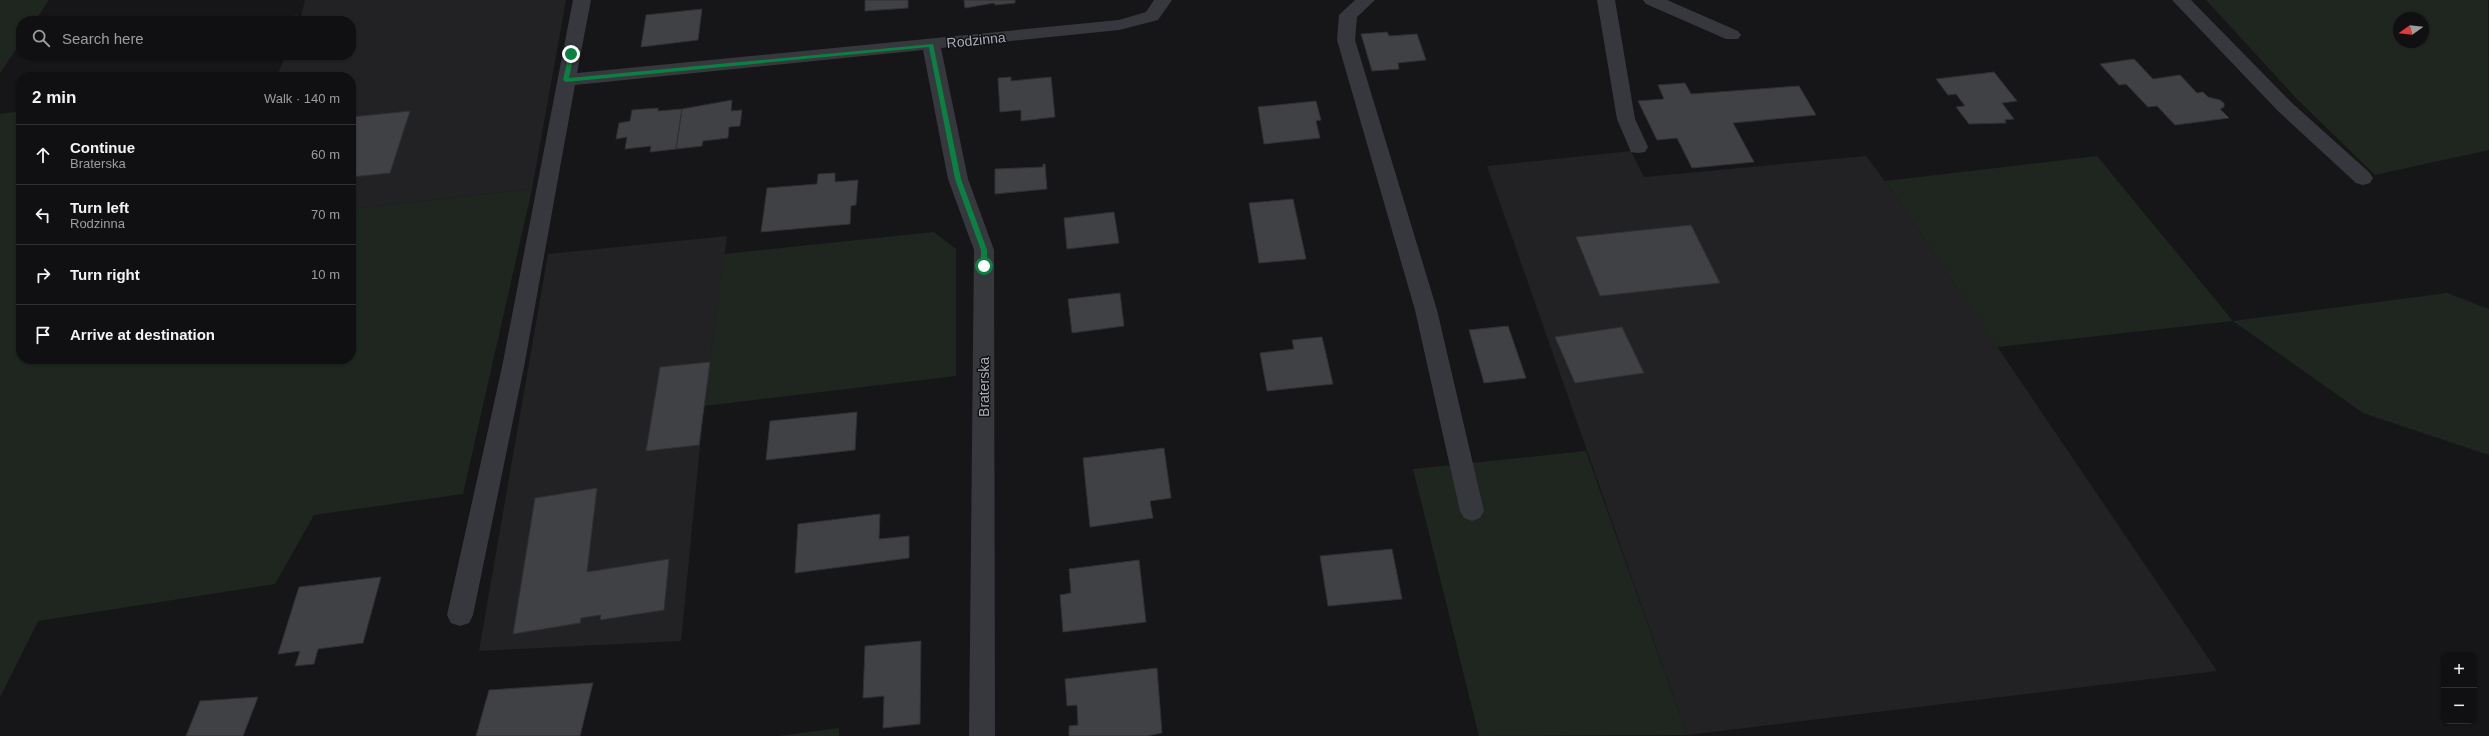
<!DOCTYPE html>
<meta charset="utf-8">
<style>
body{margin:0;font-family:Helvetica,sans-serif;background:#19191b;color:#f1f3f6}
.controls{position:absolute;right:12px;bottom:12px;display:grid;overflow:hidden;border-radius:8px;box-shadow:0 1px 3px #0004}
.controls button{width:36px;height:36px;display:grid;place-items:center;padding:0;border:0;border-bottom:1px solid #303032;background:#101012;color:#f1f3f6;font:20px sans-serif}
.compass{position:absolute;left:2393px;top:12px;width:36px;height:36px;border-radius:50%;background:#101012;box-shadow:0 1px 3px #0004;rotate:255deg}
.stop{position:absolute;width:12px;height:12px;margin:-9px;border:3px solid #0b8043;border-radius:50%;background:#fff}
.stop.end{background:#0b8043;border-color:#fff;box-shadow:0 1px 4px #0008}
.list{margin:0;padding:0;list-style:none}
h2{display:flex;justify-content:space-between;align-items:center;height:52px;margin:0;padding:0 16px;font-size:17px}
h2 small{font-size:13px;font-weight:400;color:#9c9d9f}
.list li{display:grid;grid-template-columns:26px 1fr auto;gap:12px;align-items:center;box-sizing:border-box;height:60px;padding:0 16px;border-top:1px solid #303032}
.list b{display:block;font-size:15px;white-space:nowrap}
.list p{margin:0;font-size:13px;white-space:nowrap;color:#9c9d9f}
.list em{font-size:13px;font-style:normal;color:#9c9d9f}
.icon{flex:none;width:22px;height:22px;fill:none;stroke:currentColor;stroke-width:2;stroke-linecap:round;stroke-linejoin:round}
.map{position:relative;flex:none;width:2489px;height:736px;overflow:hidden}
.search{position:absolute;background:#101012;box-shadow:0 1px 3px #0004;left:16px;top:16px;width:340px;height:44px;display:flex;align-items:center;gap:10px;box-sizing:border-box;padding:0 14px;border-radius:16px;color:#9c9d9f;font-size:15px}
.panel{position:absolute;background:#101012;box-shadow:0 1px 3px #0004;left:16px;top:72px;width:340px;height:292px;border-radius:16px}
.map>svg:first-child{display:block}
.built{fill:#222225}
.green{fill:#1e261f;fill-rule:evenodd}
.building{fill:#404145;stroke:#303034}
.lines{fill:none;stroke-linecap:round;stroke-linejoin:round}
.minor{fill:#37383d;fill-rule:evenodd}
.route{fill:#0b8043}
.labels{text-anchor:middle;stroke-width:3;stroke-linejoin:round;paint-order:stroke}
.street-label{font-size:14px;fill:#a8adb8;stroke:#111113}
</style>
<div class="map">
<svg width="2489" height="736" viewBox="0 0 2489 736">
<rect width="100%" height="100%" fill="#161618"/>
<!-- built -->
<path class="built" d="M305 0H566L532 189 351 209V77H266L277 76 286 55H351V21H300Z
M1631 151 1644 177 1866 156 1885 181 2217 671 1687 735 1487 166Z
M727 236 704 406 681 641 479 651 548 254Z"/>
<!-- green -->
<path class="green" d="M0 0H49L35 21H21V42L0 73Z
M2206 0H2488L2489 150 2375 175 2296 98ZM2399 18H2423V42H2399Z
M21 111V359H351V209L532 189 463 494 314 515 275 584 38 621 0 697V114Z
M2097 156 2233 321 2447 293 2489 309V455L2363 413 2233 321 1997 347 1885 181Z
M934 232 956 249V376L704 406 724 254Z
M1586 451 1687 735 1479 736 1413 469Z
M839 728V736H778Z"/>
<!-- building -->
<path class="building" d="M865 0H908V8L865 11Z
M964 0H1015V3L995 5 994 3 965 8Z
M702 9 698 40 641 47 646 15Z
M298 16 295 21H249L250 20Z
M1387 32 1389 36 1417 34 1426 60 1398 63 1399 69 1372 71 1361 34Z
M2134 59 2153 79 2180 75 2197 93 2203 92 2208 97 2220 100 2224 103V107L2220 109 2229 118 2175 125 2157 106 2148 107 2126 84 2119 85 2100 64Z
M1994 72 2017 101 2002 103 2014 119 2005 120 2006 123 1969 124 1956 107 1965 106 1956 94 1948 95 1936 79Z
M1011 77V81L1051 77 1055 117 1021 121V110L1000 112 998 78Z
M1685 83 1691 94 1799 86 1816 115 1733 123 1754 162 1692 168 1677 138 1657 140 1638 101 1664 99 1658 85Z
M732 100 731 111 742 110 740 126 729 127 728 138 703 141 702 146 676 149 682 109Z
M1316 101 1321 120 1316 121 1320 138 1264 144 1258 107Z
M658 108V111L682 109 676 149 650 152 651 146 625 149 627 137 616 139 619 123 630 121 632 110Z
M410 111 390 173 351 177V117Z
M1043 164H1045L1047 189 995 194V169L1043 167Z
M835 173V182L858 180 856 205 851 206 850 224 761 232 767 188 817 184 818 174Z
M1293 199 1306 259 1259 263 1249 203Z
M1114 212 1119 243 1067 249 1064 218Z
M1691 225 1720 283 1600 296 1576 237Z
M1120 293 1124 326 1072 333 1068 299Z
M1508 326 1526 378 1484 383 1469 330Z
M1622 327 1644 373 1575 383 1555 337Z
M1322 337 1333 384 1267 391 1260 353 1294 349 1292 340Z
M710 362 699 445 646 451 660 367Z
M857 412 855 450 766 460 770 421Z
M1164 448 1171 498 1150 501 1153 518 1090 527 1083 458Z
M597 488 587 572 669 559 664 610 600 620 601 615 581 618 580 623 513 634 535 498Z
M880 514 879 539 909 536V558L795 573 798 524Z
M1392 549 1402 599 1328 606 1320 556Z
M1139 560 1146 622 1063 632 1060 595 1071 593 1069 569Z
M381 577 363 643 318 649 314 664 295 666 300 651 278 654 299 587Z
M921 641 920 724 883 728 884 696 863 698 865 646Z
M1157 668 1162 733 1147 736H1069V726L1078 725 1077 705 1067 706 1065 679Z
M593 683 580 736H476L489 690Z
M258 697 243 736H186L200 701Z"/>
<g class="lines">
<!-- minor -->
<path class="minor" d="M573 0H591L577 73 1119 20 1146 12 1154 0H1172L1158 20 1119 30 941 48 968 179 994 250 995 736H969L974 250 948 179 923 50 575 85 524 367 473 615 469 623 460 626 451 623 447 615 502 367Z
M1355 0H1375L1357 17 1355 40 1437 310 1484 511 1480 518 1472 521 1464 518 1460 511 1415 310 1337 40 1339 15Z
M1597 0H1615L1635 119 1648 147 1645 152 1638 153 1631 152 1617 119Z
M1643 0H1667L1738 31 1741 35 1738 39H1726L1646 4Z
M2172 0H2191L2292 103 2370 173 2373 178 2370 183 2363 185 2356 183 2278 111Z"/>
</g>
<!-- route -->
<path class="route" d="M933 44 961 179 987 250V266L984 268 981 266V250L955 179 929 47 566 82 563 80 569 54 571 52 574 54 569 78Z"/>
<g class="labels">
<!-- street labels -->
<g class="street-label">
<text transform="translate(976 40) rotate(-6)" y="5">Rodzinna</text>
<text transform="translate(984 387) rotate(-90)" y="5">Braterska</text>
</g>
</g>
</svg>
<div class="controls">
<button>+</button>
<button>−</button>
</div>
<svg class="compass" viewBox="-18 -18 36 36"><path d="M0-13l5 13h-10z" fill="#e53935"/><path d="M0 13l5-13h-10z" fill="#9c9d9f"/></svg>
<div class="stop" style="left:984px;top:266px"></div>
<div class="stop end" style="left:571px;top:54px"></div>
<div class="search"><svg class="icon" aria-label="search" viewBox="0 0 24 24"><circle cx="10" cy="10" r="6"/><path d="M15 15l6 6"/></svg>Search here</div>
<section class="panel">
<h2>2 min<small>Walk · 140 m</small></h2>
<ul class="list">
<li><svg class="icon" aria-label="ahead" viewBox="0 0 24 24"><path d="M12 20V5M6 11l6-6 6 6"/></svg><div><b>Continue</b><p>Braterska</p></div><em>60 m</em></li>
<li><svg class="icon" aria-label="left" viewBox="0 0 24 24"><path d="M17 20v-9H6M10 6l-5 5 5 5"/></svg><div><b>Turn left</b><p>Rodzinna</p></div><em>70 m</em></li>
<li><svg class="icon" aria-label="right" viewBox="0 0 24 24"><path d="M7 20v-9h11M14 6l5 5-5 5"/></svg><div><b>Turn right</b></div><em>10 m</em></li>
<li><svg class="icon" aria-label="arrive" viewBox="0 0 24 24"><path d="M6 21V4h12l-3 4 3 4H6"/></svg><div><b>Arrive at destination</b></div></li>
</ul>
</section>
</div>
